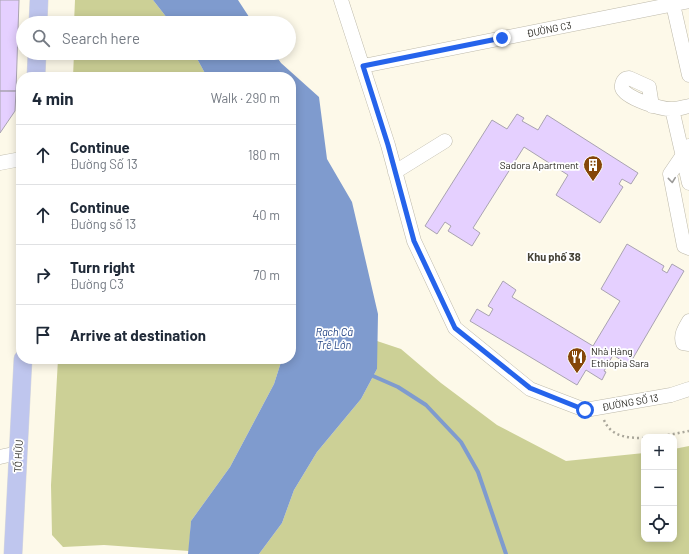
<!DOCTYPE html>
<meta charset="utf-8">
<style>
body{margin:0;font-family:Barlow,sans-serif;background:#f6f6f7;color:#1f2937}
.controls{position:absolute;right:12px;bottom:12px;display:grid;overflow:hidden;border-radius:8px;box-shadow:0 2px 10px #0003}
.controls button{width:36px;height:36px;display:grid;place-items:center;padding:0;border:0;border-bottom:1px solid #e0e1e3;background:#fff;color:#1f2937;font:20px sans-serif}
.stop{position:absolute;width:12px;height:12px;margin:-9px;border:3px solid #2563eb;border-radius:50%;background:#fff}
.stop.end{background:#2563eb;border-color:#fff;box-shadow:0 1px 4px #0008}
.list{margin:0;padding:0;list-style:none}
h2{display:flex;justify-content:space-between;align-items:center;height:52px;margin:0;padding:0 16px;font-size:17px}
h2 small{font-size:13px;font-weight:400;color:#747a83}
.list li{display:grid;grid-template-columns:26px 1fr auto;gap:12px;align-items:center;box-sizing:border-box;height:60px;padding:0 16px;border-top:1px solid #e0e1e3}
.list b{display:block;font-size:15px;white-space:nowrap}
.list p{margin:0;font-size:13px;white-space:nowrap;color:#747a83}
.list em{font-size:13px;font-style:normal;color:#747a83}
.icon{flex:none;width:22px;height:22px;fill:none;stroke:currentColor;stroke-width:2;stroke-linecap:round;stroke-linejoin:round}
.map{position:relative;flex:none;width:689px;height:554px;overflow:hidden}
.search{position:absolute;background:#fff;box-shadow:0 2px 10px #0003;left:16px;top:16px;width:280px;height:44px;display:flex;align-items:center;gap:10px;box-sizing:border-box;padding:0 14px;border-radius:22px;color:#747a83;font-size:15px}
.panel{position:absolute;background:#fff;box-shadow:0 2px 10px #0003;left:16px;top:72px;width:280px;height:292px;border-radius:16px}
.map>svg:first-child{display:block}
.green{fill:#ccd096}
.water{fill:#7f9bce}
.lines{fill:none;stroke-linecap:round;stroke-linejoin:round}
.stream{stroke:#7f9bce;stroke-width:4}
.building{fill:#e5d0ff;stroke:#a9a3b1}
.minor-casing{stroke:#bebaab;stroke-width:15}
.major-casing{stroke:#dbdbda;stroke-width:19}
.path{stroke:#aaa79b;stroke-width:2.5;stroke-dasharray:2 3;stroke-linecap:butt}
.minor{stroke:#fff;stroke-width:14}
.major{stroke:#bfc6ee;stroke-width:18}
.oneway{stroke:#9b9a98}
.route{stroke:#2563eb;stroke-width:5}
.labels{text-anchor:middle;stroke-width:3.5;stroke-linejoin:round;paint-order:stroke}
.street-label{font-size:10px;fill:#201f19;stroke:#fff}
.poi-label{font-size:10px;fill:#201f19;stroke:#fff;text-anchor:end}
.neighbourhood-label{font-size:11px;font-weight:bold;fill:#464336;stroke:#fff}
.water-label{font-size:11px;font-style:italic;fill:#264686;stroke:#fff}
</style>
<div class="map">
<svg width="689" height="554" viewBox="0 0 689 554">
<rect width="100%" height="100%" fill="#fdf9e9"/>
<!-- green -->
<path class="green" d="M75 0H153L171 23H74Z
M74 53H194L207 77H73Z
M377 341 401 349 441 383 497 425 566 461 644 453V539H674V449L689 446V554H259L282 523 294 490 317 452 361 399 377 369Z
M58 359H282L274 384 230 467 191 521 189 551 104 545 63 547 52 535 51 485Z"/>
<!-- water -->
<path class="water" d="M153 0H238L253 23H171Z
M194 53H274L281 63 319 97 327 159 352 202 378 314 377 369 361 399 317 452 294 490 282 523 259 554H188L191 521 230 467 274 384 282 359H291V330L293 325 291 288V77H207Z"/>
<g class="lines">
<!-- stream -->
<path class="stream" d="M373 376 398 387 426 405 461 442 478 472 506 554"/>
</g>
<!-- building -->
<path class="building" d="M0 0H19L16 91H0Z
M0 91H16L15 111 0 133Z
M517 114 524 118 522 121 538 130 547 115 638 173 631 184 622 179 619 184 623 187 600 223 556 195 568 175 524 147 473 228 480 233 472 246 448 231 451 226 445 222 437 234 425 226 492 120 507 129Z
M627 244 664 266 662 270 667 273 672 264 684 271 629 365 613 355 604 371 606 372 602 380 586 370 577 385 470 321 477 309 489 316 493 309 488 306 503 281 516 290 512 297 593 346 620 301 601 289Z"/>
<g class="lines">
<!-- minor casing -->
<g class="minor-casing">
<path id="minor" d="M341 0 388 145 414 241 455 328 530 389 585 410 671 395 689 389
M672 0 689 75
M363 66 689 1
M652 106 649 87 629 78C624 78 621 83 622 88 625 98 662 110 673 109 678 109 684 107 689 106
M672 109 689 183
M689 146 670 174 684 246 689 248
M0 163 21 159
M395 172 445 141
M689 321C685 328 680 335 683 343L689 344
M0 457 18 453"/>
</g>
<!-- major casing -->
<g class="major-casing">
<path id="major" d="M38 23 39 0
M36 77 37 53
M13 554 23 359"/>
</g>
<!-- path -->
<path class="path" d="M604 420C611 437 628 438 644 438
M658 437 689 431"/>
<!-- minor -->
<use href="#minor" class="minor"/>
<!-- major -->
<use href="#major" class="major"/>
</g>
<!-- one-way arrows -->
<defs><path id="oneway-chevron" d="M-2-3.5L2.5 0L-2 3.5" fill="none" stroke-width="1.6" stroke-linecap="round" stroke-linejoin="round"/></defs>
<use class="oneway" href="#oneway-chevron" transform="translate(672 180) rotate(84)"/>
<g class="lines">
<!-- route -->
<path class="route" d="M502 38 363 66 388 145 414 241 455 328 530 388 585 410"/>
</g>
<!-- icons -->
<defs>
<g id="building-pin" transform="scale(1)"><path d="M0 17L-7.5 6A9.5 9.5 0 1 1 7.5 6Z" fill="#854608" stroke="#fff"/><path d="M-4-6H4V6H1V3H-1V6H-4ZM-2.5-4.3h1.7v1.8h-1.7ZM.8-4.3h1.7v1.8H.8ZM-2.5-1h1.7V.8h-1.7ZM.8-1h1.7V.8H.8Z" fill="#fff"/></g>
<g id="restaurant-pin" transform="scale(1)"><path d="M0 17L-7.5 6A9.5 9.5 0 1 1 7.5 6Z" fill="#854608" stroke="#fff"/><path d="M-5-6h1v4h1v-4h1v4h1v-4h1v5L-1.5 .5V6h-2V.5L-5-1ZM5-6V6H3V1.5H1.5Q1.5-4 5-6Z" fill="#fff"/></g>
</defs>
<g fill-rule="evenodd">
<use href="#building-pin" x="593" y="165"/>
<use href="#restaurant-pin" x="577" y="357"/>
</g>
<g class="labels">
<!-- street labels -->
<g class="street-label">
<text transform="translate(549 29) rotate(-11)" y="4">ĐƯỜNG C3</text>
<text transform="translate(630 402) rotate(-10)" y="4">ĐƯỜNG SỐ 13</text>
<text transform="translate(18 456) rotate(-87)" y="4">TỐ HỮU</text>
</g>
<!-- poi labels -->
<g class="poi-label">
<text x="579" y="169">Sadora Apartment</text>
<text x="591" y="355" text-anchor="start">Nhà Hàng<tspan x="591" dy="12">Ethiopia Sara</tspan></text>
</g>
<!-- neighbourhood labels -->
<g class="neighbourhood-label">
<text x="554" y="261">Khu phố 38</text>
</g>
<!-- water labels -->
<g class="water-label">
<text x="334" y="336">Rạch Cá<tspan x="334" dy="13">Trê Lớn</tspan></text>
</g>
</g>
</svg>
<div class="controls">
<button>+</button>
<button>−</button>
<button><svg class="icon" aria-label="locate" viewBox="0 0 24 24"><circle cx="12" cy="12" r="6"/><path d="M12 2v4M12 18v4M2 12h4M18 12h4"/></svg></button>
</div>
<div class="stop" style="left:585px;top:410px"></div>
<div class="stop end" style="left:502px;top:38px"></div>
<div class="search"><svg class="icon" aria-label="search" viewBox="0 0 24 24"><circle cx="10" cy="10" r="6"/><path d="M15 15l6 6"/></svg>Search here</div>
<section class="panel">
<h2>4 min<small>Walk · 290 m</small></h2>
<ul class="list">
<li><svg class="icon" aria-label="ahead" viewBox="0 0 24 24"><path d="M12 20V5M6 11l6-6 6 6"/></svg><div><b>Continue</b><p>Đường Số 13</p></div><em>180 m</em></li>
<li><svg class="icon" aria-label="ahead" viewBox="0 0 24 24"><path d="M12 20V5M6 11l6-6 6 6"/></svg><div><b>Continue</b><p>Đường số 13</p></div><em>40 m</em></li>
<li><svg class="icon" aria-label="right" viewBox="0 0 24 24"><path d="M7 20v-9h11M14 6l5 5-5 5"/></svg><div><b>Turn right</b><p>Đường C3</p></div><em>70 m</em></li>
<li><svg class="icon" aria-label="arrive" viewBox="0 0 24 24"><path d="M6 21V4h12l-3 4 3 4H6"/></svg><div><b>Arrive at destination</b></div></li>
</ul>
</section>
</div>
